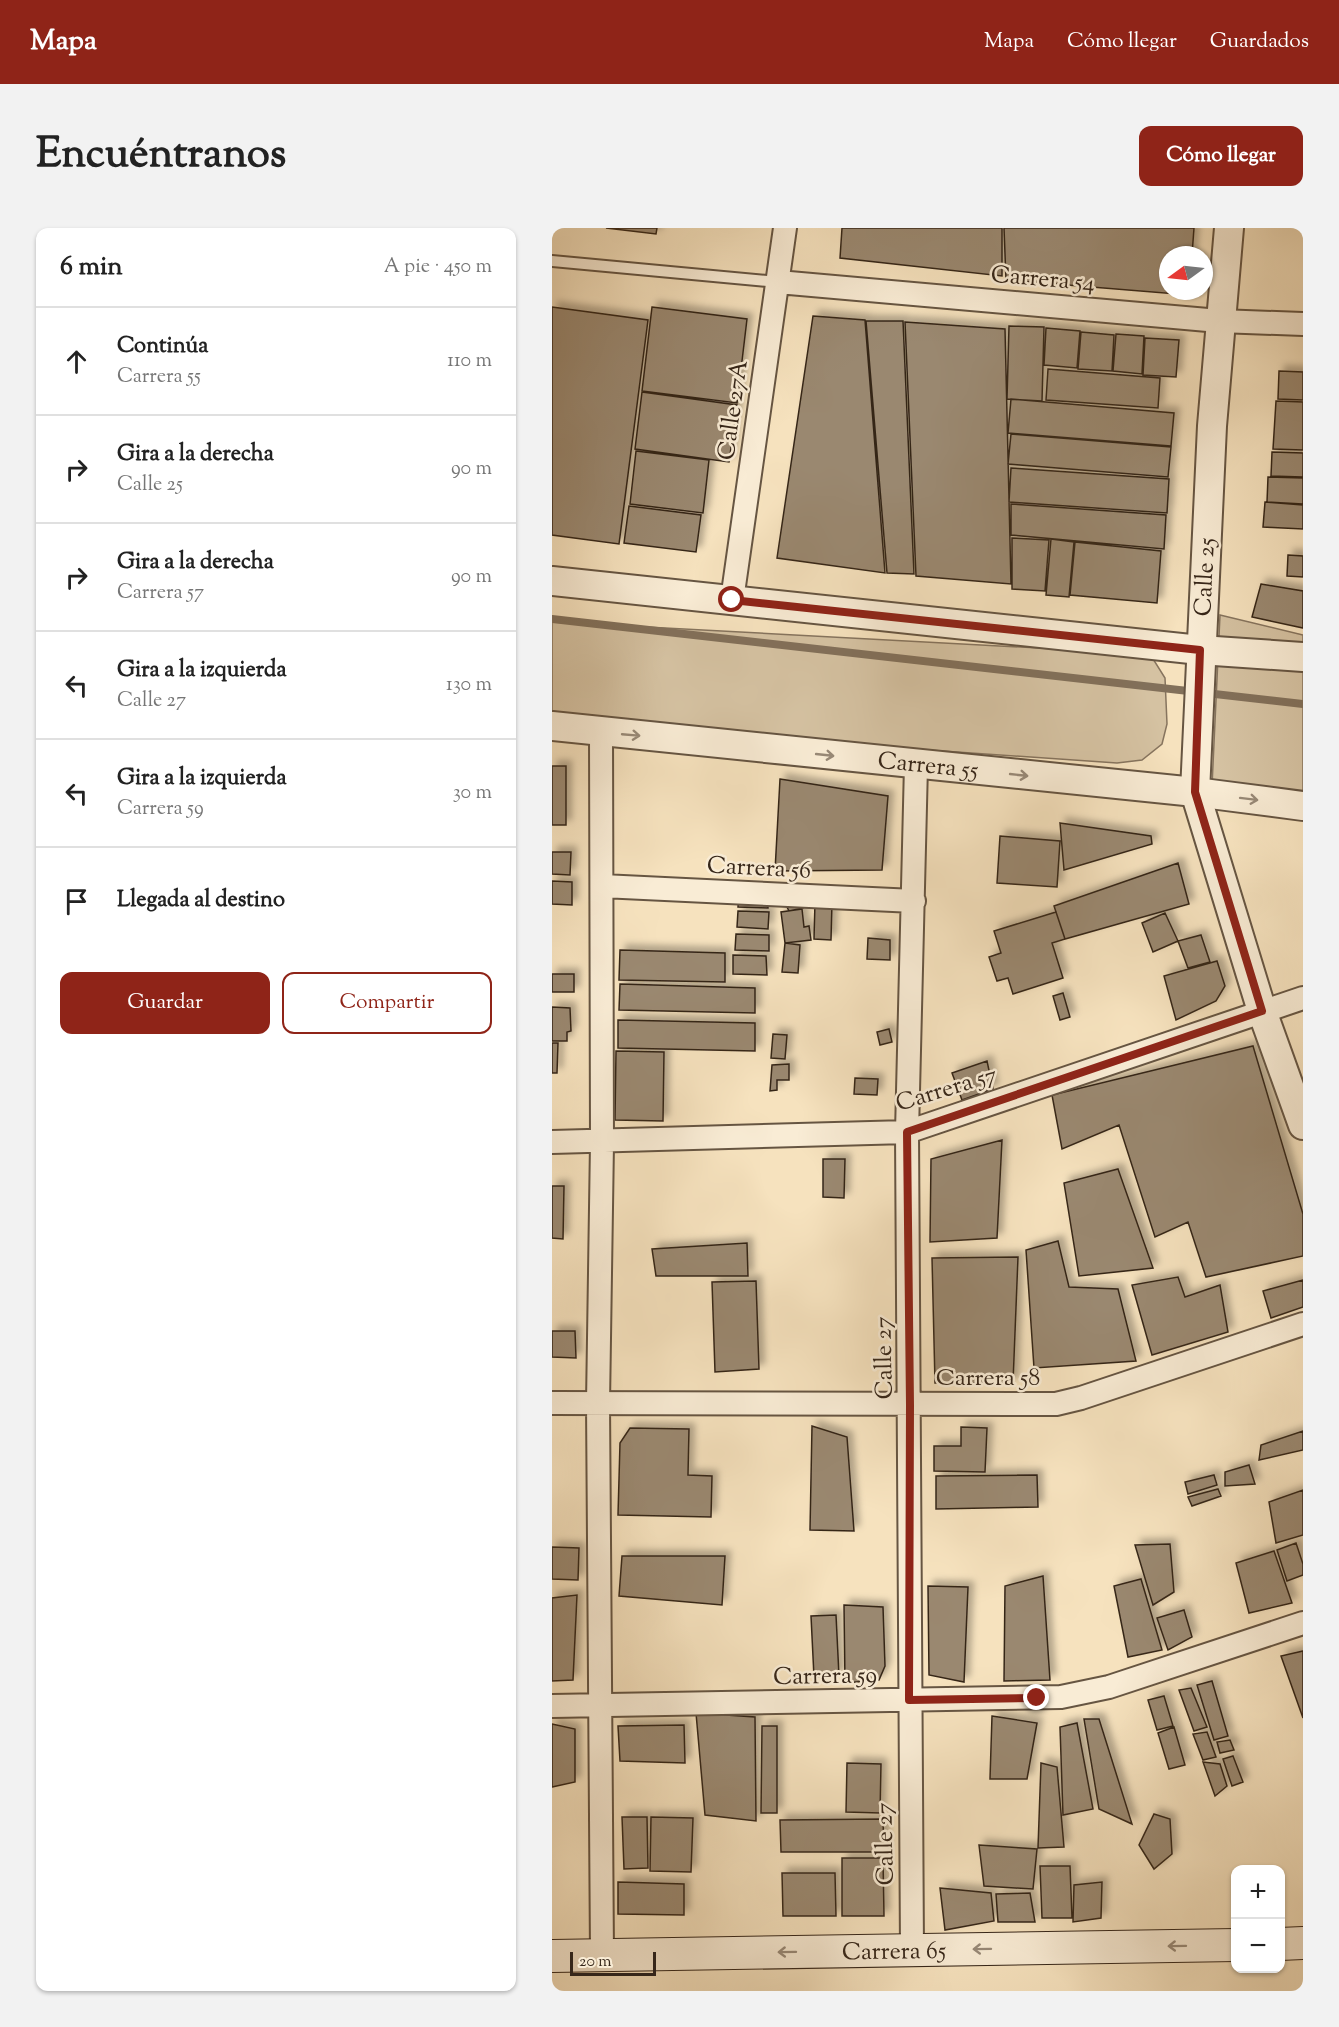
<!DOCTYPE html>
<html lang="es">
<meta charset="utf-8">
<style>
body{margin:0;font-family:"Sorts Mill Goudy",serif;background:#f2f2f2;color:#222}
.controls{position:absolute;right:18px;bottom:18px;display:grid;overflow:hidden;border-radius:12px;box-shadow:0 2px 4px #0004}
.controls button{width:54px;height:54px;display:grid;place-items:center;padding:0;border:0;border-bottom:2px solid #e0e0e0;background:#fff;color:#222;font:30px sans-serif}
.compass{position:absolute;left:607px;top:18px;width:54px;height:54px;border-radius:50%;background:#fff;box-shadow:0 2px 4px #0004;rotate:255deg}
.scale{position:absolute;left:18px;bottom:15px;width:86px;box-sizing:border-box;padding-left:6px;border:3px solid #362619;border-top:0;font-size:16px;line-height:21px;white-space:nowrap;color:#362619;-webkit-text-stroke:4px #f9ecd5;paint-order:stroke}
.stop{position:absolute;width:18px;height:18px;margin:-14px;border:4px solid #8f2418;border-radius:50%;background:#fff}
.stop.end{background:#8f2418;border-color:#fff;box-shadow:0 2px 6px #0008}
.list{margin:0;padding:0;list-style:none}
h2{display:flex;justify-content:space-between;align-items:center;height:78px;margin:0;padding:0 24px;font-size:26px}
h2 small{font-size:20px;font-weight:400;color:#767676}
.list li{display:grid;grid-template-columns:39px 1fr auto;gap:18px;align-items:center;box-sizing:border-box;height:108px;padding:0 24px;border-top:2px solid #e0e0e0}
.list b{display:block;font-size:22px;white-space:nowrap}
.list p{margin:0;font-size:20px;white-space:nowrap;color:#767676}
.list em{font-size:20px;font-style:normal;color:#767676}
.actions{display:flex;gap:12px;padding:18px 24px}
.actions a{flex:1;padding:14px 0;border:2px solid #8f2418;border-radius:12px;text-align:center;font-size:21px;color:#8f2418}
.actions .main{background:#8f2418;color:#fff}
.icon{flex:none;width:33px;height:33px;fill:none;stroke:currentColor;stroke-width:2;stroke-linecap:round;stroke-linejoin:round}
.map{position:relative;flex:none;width:751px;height:1763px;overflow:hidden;border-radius:12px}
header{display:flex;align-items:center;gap:36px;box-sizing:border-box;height:84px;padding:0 30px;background:#8f2418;color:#fff}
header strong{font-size:28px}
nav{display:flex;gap:33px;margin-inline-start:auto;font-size:21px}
.intro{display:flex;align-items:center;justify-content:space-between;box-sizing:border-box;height:144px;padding:0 36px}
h1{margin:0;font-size:42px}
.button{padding:15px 27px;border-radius:12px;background:#8f2418;color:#fff;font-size:21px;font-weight:700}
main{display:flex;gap:36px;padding:0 36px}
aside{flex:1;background:#fff;border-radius:12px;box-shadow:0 2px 4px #0004}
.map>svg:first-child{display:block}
.green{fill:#d5c2a2;stroke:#86745e;stroke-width:1.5}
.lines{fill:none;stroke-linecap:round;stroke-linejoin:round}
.stream{stroke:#82705a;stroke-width:8}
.building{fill:#9a886f;stroke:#362619;stroke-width:1.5;filter:url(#shadow)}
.service-casing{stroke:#665542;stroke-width:14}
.minor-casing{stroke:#665542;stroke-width:26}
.tertiary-casing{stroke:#665542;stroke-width:32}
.secondary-casing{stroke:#362619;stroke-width:34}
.service{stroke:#f9ecd5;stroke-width:10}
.minor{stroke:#f9ecd5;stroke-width:22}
.tertiary{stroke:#f9ecd5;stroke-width:28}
.secondary{stroke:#f9ecd5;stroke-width:32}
.oneway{stroke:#988977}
.route{stroke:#8f2418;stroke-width:8}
.labels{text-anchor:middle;stroke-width:5;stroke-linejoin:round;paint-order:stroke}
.street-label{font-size:24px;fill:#362619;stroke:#f9ecd5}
</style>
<header>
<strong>Mapa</strong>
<nav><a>Mapa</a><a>Cómo llegar</a><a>Guardados</a></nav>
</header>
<div class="intro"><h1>Encuéntranos</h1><a class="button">Cómo llegar</a></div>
<main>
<aside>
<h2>6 min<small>A pie · 450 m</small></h2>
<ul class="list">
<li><svg class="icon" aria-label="ahead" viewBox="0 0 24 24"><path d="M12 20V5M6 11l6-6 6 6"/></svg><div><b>Continúa</b><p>Carrera 55</p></div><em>110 m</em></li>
<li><svg class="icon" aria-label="right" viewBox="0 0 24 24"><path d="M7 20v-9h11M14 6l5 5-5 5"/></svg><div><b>Gira a la derecha</b><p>Calle 25</p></div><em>90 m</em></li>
<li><svg class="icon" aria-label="right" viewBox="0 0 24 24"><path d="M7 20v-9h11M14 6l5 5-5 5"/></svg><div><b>Gira a la derecha</b><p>Carrera 57</p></div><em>90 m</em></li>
<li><svg class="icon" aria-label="left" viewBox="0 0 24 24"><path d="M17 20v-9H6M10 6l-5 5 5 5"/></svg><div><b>Gira a la izquierda</b><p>Calle 27</p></div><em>130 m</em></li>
<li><svg class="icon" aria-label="left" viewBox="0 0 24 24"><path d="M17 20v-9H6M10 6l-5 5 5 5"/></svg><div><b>Gira a la izquierda</b><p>Carrera 59</p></div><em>30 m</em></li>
<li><svg class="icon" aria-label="arrive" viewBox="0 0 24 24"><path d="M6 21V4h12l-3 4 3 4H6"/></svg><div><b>Llegada al destino</b></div></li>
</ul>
<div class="actions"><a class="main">Guardar</a><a>Compartir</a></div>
</aside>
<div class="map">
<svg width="751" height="1763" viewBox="0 0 751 1763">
<defs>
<filter id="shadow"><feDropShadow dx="5.5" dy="-5.5" stdDeviation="3" flood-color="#0004"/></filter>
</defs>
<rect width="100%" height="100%" fill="#f6e2be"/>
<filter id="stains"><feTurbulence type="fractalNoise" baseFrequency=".00333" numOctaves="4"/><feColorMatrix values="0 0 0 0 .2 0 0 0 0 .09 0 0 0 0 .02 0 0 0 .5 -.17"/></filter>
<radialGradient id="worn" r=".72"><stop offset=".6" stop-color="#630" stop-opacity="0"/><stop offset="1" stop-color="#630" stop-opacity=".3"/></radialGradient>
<!-- green -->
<path class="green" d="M668 387 751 407V570L660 558Z
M0 394 598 426 613 450 615 496 610 516 590 532 565 535 0 496Z"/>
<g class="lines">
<!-- stream -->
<path class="stream" d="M0 391 751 476"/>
</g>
<!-- building -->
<path class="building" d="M54 0H105L104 6Z
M290 0H450V48L288 30Z
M452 0H642L640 27H616V63H637V67L454 52Z
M0 79 96 92 67 316 0 307Z
M100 79 195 91 185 175 90 163Z
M261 88 313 92 333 345 225 330Z
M314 93H351L362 346 335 345Z
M353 94 453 101 459 356 364 348Z
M457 98 492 99 490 173 455 171Z
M494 100 528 103 525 140 492 137Z
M529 104 562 107 560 143 526 141Z
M564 106 592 108 590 146 561 143Z
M593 110 627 112 624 149 591 147Z
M496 141 608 150 606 180 494 172Z
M727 143 751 144V172L726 171Z
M90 164 185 177 177 234 83 221Z
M459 171 622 185 619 218 456 205Z
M724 173 751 174V222L721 221Z
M459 206 619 219 616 249 456 236Z
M84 223 157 232 151 285 78 276Z
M720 224 751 225V249L719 248Z
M459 240 617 251 615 285 457 274Z
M716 249 751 250V276L715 274Z
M713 274 751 277V301L711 299Z
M459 276 614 287 612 321 459 307Z
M77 278 149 287 144 324 72 315Z
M460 310 497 312 493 363 460 361Z
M499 311 522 314 517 369 494 367Z
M523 314 609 323 605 375 518 367Z
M736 327 751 328V349L735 348Z
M709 356 751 363V400L700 389Z
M0 538H14V597H0Z
M228 551 336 568 330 642 223 643Z
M508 595 599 608 600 616 512 642Z
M448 608 508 613 505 659 445 655Z
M0 624H19L18 647 0 646Z
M626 635 637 676 513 711 502 678Z
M0 653 20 654V677L0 676Z
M187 665 216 666V680L186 679Z
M249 672 251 680 237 683 233 675Z
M263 674 280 675 279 712 262 711Z
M250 681 252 699 257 698 259 712 233 715 229 684Z
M186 683 217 684 216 701 185 699Z
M504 684 513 711 500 715 511 750 461 766 456 750 445 753 437 729 449 725 442 703Z
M613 685 626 713 601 724 590 695Z
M184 706 217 707V723L183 722Z
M649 707 658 734 636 740 626 713Z
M316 710 338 712V732L315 731Z
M233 715 248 717 246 745 230 744Z
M68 722 173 725V754L67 752Z
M181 727 214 728 215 747 181 746Z
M665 733 673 758 664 773 624 792 612 748Z
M0 746H22V764H0Z
M68 756 203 760V785L67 782Z
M511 765 518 789 508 792 501 768Z
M0 779 18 780 19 803 15 804V813H0Z
M66 792 203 795V823L66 820Z
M337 801 340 814 328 817 325 804Z
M221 806 235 807 233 831 219 830Z
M0 815H6L5 845H0Z
M701 818 751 986V1028L654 1049 636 994 603 1009 567 897 510 921 500 867Z
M64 823 112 824 111 893 63 892Z
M435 833 441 861 410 872 400 845Z
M237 836V852H225V862L218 863 220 837Z
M303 850 326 851 325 867 302 866Z
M450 912 445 1010 378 1014 379 931Z
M271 931H293L292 970 271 969Z
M566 941 601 1040 527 1048 512 955Z
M0 958H12L11 1011 0 1010Z
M506 1013 517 1059 566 1061 584 1133 482 1140 474 1022Z
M195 1015 196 1048H104L100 1021Z
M466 1029 461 1155H383L380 1030Z
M626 1049 633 1069 668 1057 676 1104 600 1127 580 1057Z
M751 1052V1079L719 1090 711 1063Z
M204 1053 207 1141 163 1144 160 1054Z
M0 1103H23L24 1130 0 1129Z
M260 1198 295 1209 302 1303 258 1302Z
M409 1199 435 1200 433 1244 382 1243V1218H409Z
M78 1200 137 1201 136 1247 160 1248 159 1289 66 1287 68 1215Z
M751 1203V1222L707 1232 709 1217Z
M697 1237 703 1256 673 1258V1244Z
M485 1247 486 1279 384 1281V1248Z
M662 1247 665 1257 636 1266 633 1254Z
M666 1261 669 1268 640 1278 636 1269Z
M751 1262V1307L724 1315 717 1274Z
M744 1315 751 1336V1347L735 1353 725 1322Z
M618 1316 622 1364 601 1377 583 1317Z
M0 1319 27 1320 26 1352 0 1351Z
M722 1323 740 1375 697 1385 684 1335Z
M70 1328H173L170 1377 67 1368Z
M491 1348 498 1452 452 1453 453 1358Z
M589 1351 610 1422 576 1429 562 1358Z
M376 1358 416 1359 412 1454 377 1447Z
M25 1367 21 1452 0 1453V1370Z
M292 1377 331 1379 333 1438 327 1452 293 1455Z
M632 1382 640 1409 616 1422 605 1390Z
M284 1387 287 1448 262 1449 259 1388Z
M751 1423V1490L729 1428Z
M660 1453 676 1508 662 1512 645 1457Z
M639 1460 655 1499 642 1503 627 1462Z
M612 1468 621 1498 605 1502 596 1472Z
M144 1485 203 1489 204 1593 153 1587Z
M440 1488 485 1495 475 1551H438Z
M532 1491H547L580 1596 547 1581Z
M525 1495 541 1581 511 1587 508 1499Z
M0 1496 23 1501V1554L0 1559Z
M132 1497 133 1535 68 1533 66 1498Z
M210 1498H225V1585H209Z
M622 1499 633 1537 617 1541 606 1505Z
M655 1504 664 1529 651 1532 641 1506Z
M678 1512 682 1522 668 1525 665 1514Z
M681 1528 691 1554 680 1558 671 1531Z
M651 1534 668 1536 675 1558 663 1568Z
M295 1535 329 1536 328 1585 294 1584Z
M489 1535 505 1539 512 1619 486 1620Z
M602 1586 618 1591 620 1626 602 1641 587 1617Z
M70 1589H95L96 1640 72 1641Z
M99 1589 141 1590 139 1644 98 1643Z
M331 1591 332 1624H229L228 1592Z
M427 1617 485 1621 481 1661 432 1658Z
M290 1630H331L332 1688H290Z
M488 1638H518L520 1690H490Z
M230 1645H283L284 1688H231Z
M66 1654 132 1656V1687L66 1686Z
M550 1654 549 1690 521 1694 522 1657Z
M388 1660 439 1665 442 1693 393 1702Z
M478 1665 483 1694H446L444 1666Z"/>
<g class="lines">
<!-- service casing -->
<g class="service-casing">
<path id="service" d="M0 33 226 54"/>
</g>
<!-- minor casing -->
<g class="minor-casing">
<path id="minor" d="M226 54 667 93 751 96
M180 372 233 0
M49 504 50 915 46 1175 50 1727
M50 658 362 673
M0 914 355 904 751 770
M0 1175 504 1176 529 1170 751 1096
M0 1478 509 1469 557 1459 751 1395
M360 1722 355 904 364 537"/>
</g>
<!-- tertiary casing -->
<g class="tertiary-casing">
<g id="tertiary">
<path d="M677 0 660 198 643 564 710 783 751 897"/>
<path d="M0 353 648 422 751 429"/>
<path id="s1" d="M0 498 643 564 751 578"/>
</g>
</g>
<!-- secondary casing -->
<g class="secondary-casing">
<g id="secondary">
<path d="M728 1716 751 1715"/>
<path id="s2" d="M0 1728 684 1717"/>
</g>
</g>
<!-- service -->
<use href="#service" class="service"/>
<!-- minor -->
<use href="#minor" class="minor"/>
<!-- tertiary -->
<use href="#tertiary" class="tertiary"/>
<!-- secondary -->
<use href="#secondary" class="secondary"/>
</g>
<!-- one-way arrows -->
<defs><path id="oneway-shaft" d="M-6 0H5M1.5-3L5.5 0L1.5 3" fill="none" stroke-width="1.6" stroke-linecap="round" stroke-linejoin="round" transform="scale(1.5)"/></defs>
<g class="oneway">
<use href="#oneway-shaft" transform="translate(79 507) rotate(5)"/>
<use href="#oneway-shaft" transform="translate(273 527) rotate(6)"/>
<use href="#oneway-shaft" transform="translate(467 547) rotate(6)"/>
<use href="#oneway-shaft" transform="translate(697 571) rotate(7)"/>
<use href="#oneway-shaft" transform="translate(625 1718) rotate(179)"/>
<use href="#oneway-shaft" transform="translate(430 1721) rotate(179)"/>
<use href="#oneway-shaft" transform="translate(235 1724) rotate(179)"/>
</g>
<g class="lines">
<!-- route -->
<path class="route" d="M180 372 648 422 643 564 710 783 355 904 358 1177 357 1472 485 1470"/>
</g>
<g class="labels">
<!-- street labels -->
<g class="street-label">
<text transform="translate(491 50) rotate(5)" y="8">Carrera 54</text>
<text transform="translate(180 182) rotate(-82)" y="8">Calle 27A</text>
<text transform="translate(652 349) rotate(-87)" y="8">Calle 25</text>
<text dy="8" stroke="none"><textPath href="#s1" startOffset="378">Carrera 55</textPath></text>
<text transform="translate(207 639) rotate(3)" y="8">Carrera 56</text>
<text transform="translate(394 860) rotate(-17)" y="8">Carrera 57</text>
<text transform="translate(331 1130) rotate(-91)" y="8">Calle 27</text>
<text x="436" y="1157">Carrera 58</text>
<text transform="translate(273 1447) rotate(-1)" y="8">Carrera 59</text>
<text transform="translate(332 1616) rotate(-91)" y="8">Calle 27</text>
<text dy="8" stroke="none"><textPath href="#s2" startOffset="342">Carrera 65</textPath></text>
</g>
</g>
<rect width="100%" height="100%" filter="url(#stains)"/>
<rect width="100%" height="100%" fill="url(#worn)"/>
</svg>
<div class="controls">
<button>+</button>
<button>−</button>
</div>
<svg class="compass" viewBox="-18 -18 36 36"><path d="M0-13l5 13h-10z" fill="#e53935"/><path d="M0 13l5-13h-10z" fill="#767676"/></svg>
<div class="scale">20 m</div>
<div class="stop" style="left:180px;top:372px"></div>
<div class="stop end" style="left:485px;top:1470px"></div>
</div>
</main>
